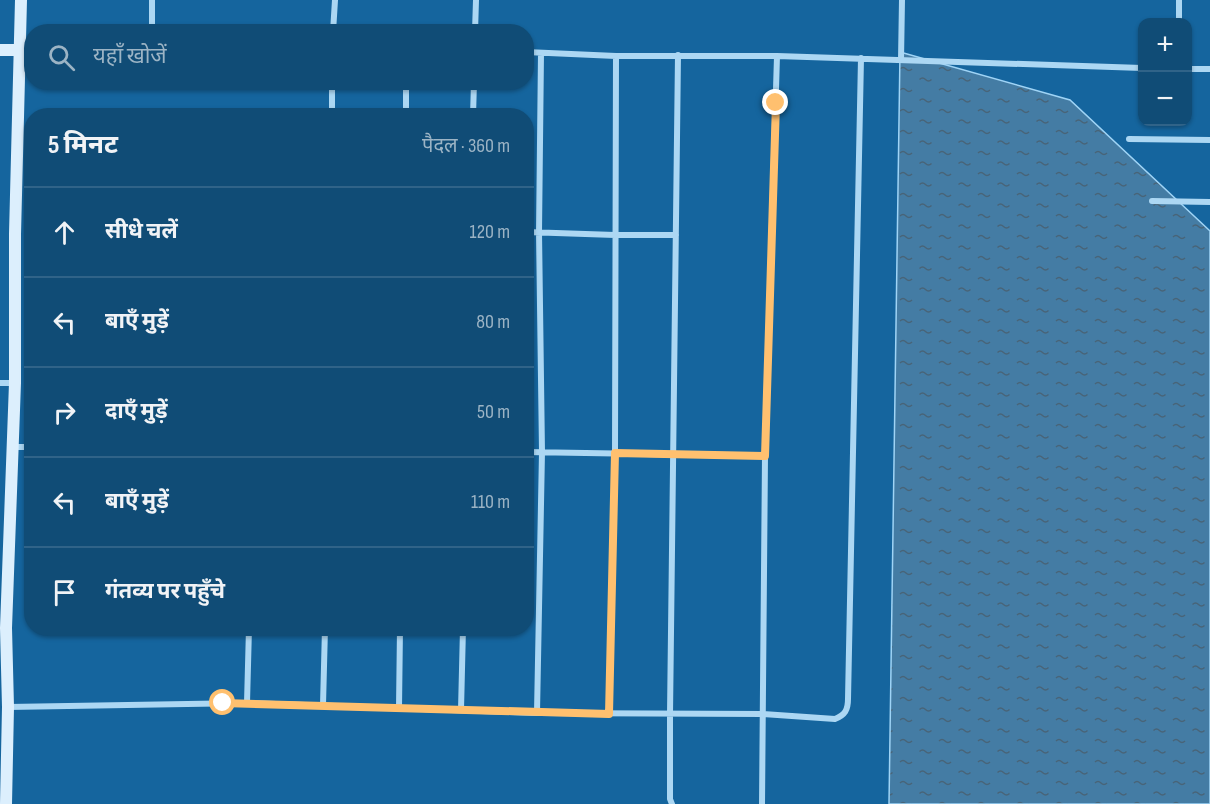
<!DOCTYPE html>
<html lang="hi">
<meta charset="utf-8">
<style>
body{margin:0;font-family:"Sofia Sans Condensed","Noto Sans Devanagari",sans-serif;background:#1e567e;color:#f1f3f6}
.controls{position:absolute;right:18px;top:18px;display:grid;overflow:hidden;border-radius:12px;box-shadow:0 2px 4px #0004}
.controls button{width:54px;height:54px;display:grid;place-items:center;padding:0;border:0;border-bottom:2px solid #306388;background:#104c76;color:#f1f3f6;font:30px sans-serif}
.stop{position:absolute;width:18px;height:18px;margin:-14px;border:4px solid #ffc06f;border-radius:50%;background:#fff}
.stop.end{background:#ffc06f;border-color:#fff;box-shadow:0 2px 6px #0008}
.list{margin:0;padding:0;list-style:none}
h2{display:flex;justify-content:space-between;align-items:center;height:78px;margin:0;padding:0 24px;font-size:26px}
h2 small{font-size:20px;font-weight:400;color:#9cb4c5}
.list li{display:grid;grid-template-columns:39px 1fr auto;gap:18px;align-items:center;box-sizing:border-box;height:90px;padding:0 24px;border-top:2px solid #306388}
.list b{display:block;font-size:22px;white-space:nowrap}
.list em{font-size:20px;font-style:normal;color:#9cb4c5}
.icon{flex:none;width:33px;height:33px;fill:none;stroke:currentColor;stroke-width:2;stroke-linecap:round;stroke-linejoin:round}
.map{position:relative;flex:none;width:1210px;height:804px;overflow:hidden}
.search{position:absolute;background:#104c76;box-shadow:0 2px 4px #0004;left:24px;top:24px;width:510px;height:66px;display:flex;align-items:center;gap:15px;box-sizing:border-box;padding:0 21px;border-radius:24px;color:#9cb4c5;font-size:22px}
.panel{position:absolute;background:#104c76;box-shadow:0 2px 4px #0004;left:24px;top:108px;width:510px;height:528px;border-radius:24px}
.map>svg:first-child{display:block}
.water{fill:url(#water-ripples);stroke:#9fd4f6;stroke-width:1.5}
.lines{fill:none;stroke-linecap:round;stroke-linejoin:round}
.street{stroke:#acd7f3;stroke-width:6}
.secondary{stroke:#dceffd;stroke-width:12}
.route{stroke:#ffc06f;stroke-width:8}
</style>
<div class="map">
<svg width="1210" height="804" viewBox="0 0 1210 804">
<defs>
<pattern id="water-ripples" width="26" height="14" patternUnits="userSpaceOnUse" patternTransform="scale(1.5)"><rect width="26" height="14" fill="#447ca4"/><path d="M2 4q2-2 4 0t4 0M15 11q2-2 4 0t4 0" fill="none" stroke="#486478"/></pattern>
</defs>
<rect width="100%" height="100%" fill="#15659e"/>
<!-- water -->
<path class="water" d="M900 52 1070 100 1210 231V804H889Z"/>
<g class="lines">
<!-- street -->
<path class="street" d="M1179 0V22
M152 32V0
M333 32 335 0
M475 32 476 0
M20 50H32
M526 52 616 56H777L1142 68
M901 60 902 0
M1188 69H1210
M332 82V116
M406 116V82
M473 116 474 82
M1129 139 1210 140
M1152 201 1210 202
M526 232 615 235H676
M0 383H14
M13 447H32
M526 452 765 456
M247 703 249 628
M323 705 325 628
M8 707 247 703 537 713 763 714 835 719C845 715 848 710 848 699L861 58
M399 708 400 628
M461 710 463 628
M537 713 542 452 539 232 541 53
M609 714 615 453 616 56
M672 804 670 799V714L678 55
M762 804 765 456 777 56"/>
<!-- secondary -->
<path class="secondary" d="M0 50H20
M6 804 8 707 6 628 15 383V234L21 0"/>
</g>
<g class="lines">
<!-- route -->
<path class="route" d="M223 703 609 714 615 453 765 456 776 103"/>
</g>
</svg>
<div class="controls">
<button>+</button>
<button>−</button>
</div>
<div class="stop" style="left:223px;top:703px"></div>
<div class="stop end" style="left:776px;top:103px"></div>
<div class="search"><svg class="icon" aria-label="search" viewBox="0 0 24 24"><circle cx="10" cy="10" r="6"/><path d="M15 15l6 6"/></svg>यहाँ खोजें</div>
<section class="panel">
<h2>5 मिनट<small>पैदल · 360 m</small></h2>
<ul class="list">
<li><svg class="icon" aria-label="ahead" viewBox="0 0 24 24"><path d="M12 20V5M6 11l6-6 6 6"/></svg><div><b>सीधे चलें</b></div><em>120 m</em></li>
<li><svg class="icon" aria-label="left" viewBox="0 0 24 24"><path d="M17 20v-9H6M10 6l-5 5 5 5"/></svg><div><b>बाएँ मुड़ें</b></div><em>80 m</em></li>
<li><svg class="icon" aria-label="right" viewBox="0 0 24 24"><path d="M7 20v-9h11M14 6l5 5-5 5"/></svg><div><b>दाएँ मुड़ें</b></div><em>50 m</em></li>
<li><svg class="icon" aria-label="left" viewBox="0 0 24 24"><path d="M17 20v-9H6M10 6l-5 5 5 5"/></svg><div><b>बाएँ मुड़ें</b></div><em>110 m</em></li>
<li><svg class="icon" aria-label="arrive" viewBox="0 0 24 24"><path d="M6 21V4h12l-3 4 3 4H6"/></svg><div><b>गंतव्य पर पहुँचे</b></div></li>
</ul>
</section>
</div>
